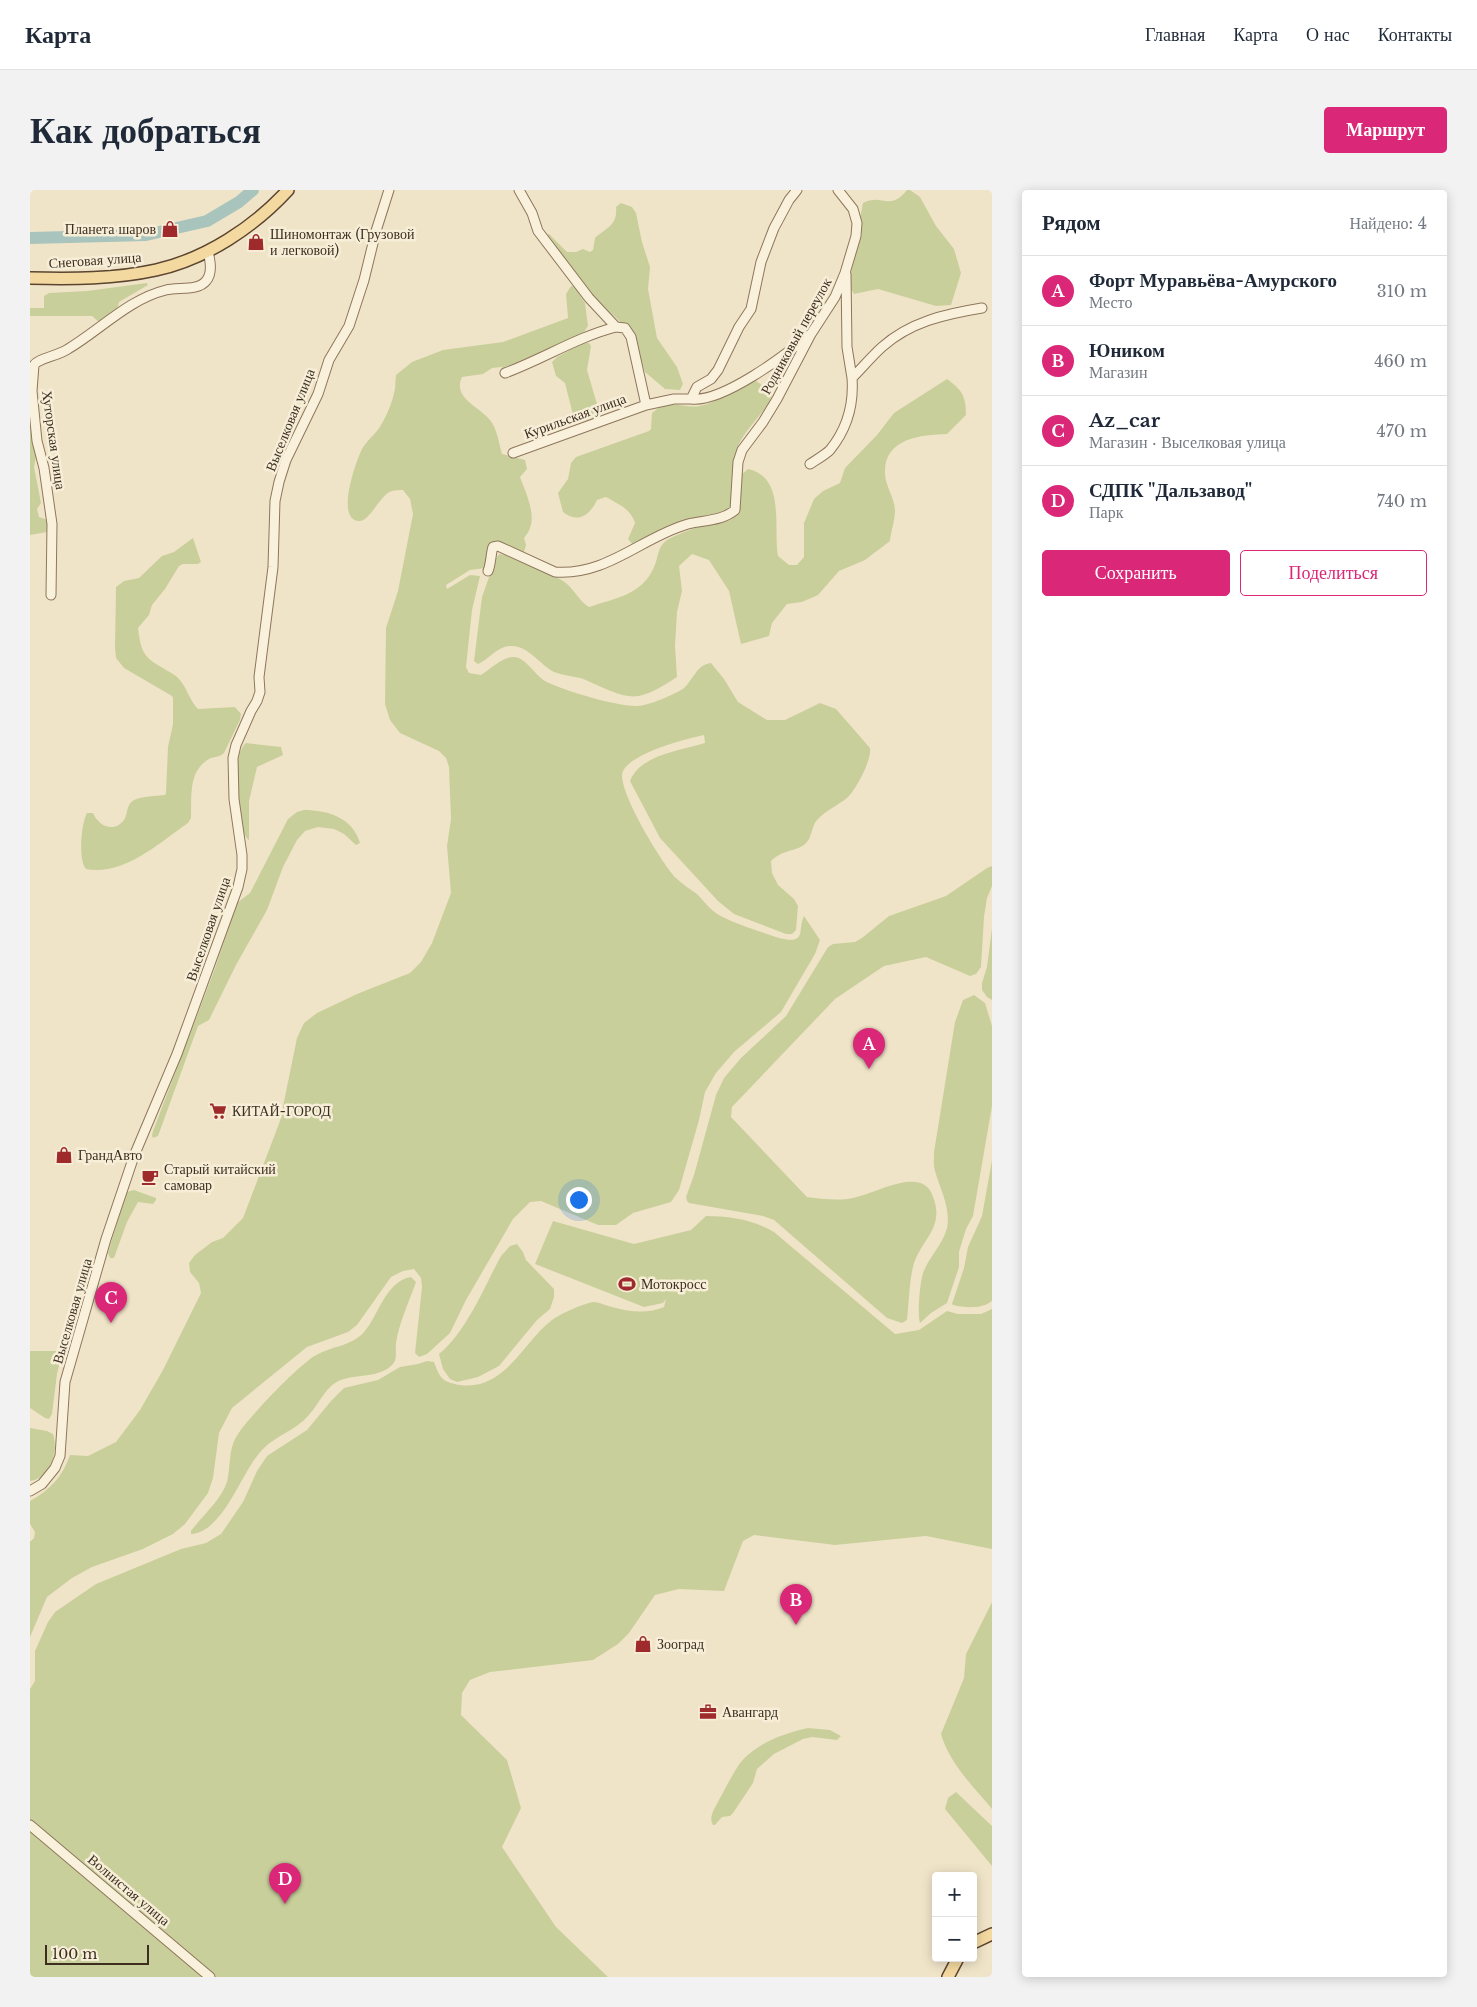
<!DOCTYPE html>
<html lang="ru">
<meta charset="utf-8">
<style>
body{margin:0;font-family:"Libre Baskerville",serif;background:#f2f2f3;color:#1f2937}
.controls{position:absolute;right:15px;bottom:15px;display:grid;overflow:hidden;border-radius:5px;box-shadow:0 2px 12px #0003}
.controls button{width:45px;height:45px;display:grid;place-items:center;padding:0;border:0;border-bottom:1px solid #e0e1e3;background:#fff;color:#1f2937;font:25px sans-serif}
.scale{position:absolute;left:15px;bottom:12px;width:104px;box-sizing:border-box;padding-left:5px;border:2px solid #3d2e20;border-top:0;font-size:14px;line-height:18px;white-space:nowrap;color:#3d2e20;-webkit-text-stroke:4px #f7eed8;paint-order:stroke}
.you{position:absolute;left:548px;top:1009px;width:18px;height:18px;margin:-12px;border:4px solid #fff;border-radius:50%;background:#1a73e8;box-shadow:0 0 0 8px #1a73e833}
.badge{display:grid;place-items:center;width:32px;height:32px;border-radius:50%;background:#db2777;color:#fff;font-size:16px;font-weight:700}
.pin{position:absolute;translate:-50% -41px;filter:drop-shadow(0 1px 2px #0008)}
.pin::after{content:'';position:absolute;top:26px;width:18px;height:15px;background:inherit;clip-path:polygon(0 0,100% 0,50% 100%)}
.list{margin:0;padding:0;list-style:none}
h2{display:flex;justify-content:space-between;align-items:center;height:65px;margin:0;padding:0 20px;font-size:21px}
h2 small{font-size:16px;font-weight:400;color:#747a83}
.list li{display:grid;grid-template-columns:32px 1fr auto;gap:15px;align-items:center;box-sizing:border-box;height:70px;padding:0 20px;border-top:1px solid #e0e1e3}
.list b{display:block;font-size:19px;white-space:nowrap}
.list p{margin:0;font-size:16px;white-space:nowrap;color:#747a83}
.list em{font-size:16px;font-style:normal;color:#747a83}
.actions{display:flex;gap:10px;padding:15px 20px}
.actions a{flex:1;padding:11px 0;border:1px solid #db2777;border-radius:5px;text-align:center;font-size:18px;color:#db2777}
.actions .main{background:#db2777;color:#fff}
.map{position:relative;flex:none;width:962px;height:1787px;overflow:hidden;border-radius:5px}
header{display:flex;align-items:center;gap:30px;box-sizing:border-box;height:70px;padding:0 25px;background:#fff;border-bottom:1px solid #e0e1e3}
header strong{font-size:24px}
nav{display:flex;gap:28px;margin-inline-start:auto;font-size:18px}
.intro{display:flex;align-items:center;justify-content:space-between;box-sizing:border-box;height:120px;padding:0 30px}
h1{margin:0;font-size:35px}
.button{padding:12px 22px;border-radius:5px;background:#db2777;color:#fff;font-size:18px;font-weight:700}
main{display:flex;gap:30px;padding:0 30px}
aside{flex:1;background:#fff;border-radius:5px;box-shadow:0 2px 12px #0003}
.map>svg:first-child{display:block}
.green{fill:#c9cf9b}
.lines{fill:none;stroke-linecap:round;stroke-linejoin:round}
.river{stroke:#a9c4bc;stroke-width:12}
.minor-casing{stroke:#8d765c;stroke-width:11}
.major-casing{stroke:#5b4430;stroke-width:14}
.minor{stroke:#faf1dc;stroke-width:9}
.major{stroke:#f3d9a0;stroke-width:11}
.labels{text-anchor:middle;stroke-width:5;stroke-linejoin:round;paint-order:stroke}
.poi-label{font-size:14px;fill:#3d2e20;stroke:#f7eed8;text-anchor:start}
.street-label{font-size:14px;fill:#3d2e20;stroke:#f7eed8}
</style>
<header>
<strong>Карта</strong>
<nav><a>Главная</a><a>Карта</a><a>О нас</a><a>Контакты</a></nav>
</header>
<div class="intro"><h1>Как добраться</h1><a class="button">Маршрут</a></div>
<main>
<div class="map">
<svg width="962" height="1787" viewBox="0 0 962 1787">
<rect width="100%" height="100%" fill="#f0e4c8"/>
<!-- green -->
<path class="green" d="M877 0H880L890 7 906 36 924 59 931 83 921 115 906 116 848 99 824 104 821 99V84L826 59 832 45 830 28 833 13C851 3 860 22 877 0Z
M591 13 602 17 606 23 612 52 620 77 618 99 627 148 647 177 653 194 650 200 635 199 615 182 604 145 564 107 517 49 516 45 519 44 537 62H546L553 59 560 62 563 60 565 48C576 38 588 35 586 17Z
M117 93 118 95 89 112 87 121 69 132 62 126H0V118H14V106L19 103 57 101Z
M541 96H544L555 113 558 136 554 142 498 172 477 179 471 177 462 178 453 184 432 187C422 208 450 217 460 230 467 238 469 254 472 264L495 270 497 279 490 287C495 301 506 323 500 338 499 342 496 345 494 348L496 355 494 362 470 354 456 378 440 380 416 395 417 399 440 385 450 386 442 420 436 477 439 483 451 485C461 479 473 466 485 467 497 469 505 485 515 491 531 500 589 517 607 516 618 516 646 504 654 498 664 489 666 475 681 473L694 489 708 512 737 530H755L790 513 806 519 840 558C842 569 827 598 818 607 809 615 796 620 787 630 781 637 782 649 775 654 766 662 753 659 741 671L742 683 748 695 764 709 768 716 766 740 762 744H756L704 724 688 711 630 648 600 591C611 564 650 561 675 553L674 545C655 549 602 563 593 581 585 597 633 675 646 688 652 694 660 699 667 704 674 711 680 720 689 725 707 735 730 741 749 748 778 755 767 740 774 726L790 750 785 764 751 822 704 862 686 883 675 902 669 930 649 1000 641 1012 603 1023 586 1035H568L511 1011 500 1012 483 1029 436 1110 420 1143 397 1164 389 1167 385 1163 392 1097 391 1088 384 1079 373 1081 361 1087 327 1135 318 1142 277 1157 202 1218 189 1243 183 1288 178 1303 155 1334 143 1344 113 1359 62 1377 42 1388 17 1407 0 1447V1352L4 1348 5 1342 0 1334V1311C19 1301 33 1286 40 1265L58 1266 86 1252 110 1220 133 1180 171 1103 169 1093 160 1082 159 1073 165 1065 182 1052 193 1048 213 1028 250 931 267 848 274 833 287 823 327 804 380 783 391 772 402 753 421 703 417 656 421 629 419 577 416 568 409 561 370 543 360 530 355 514 356 438 368 401 383 324 380 309 373 300C370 300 365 300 362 301 350 304 340 332 329 331 305 330 326 271 332 259 337 250 346 244 351 235 356 227 362 213 364 203 366 197 365 191 366 185L382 172 413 160 473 152 538 128 536 104Z
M553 153H559L561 156 557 180 569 221 567 227 551 232 544 229 535 193 526 186 522 172 527 167Z
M917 189C932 200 936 206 936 225L917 244C891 245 854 248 855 283 855 296 865 308 865 321 865 330 861 341 860 351L835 370 809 381 788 405 772 412 757 414 742 433 739 446 711 454 699 401 679 370 662 364 649 376 652 401 647 422 645 456 647 487C636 494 623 503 609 506 590 509 568 494 550 488 542 486 532 485 524 482 510 475 499 456 481 456 467 456 460 469 448 474L444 471 452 407 465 370 469 364C479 364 530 387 537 394 545 401 550 412 559 417 586 408 612 405 624 377 629 366 627 357 637 350 644 346 654 342 662 339 676 333 698 337 708 323 712 316 711 294 711 285L718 279C756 287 743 338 748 366L759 375H767L774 367V333L784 309 793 301 810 293 815 278 847 245 864 223Z
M726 191 741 201 742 206C734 224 717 237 709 254 700 273 702 298 701 319L697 323 603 355 598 349 605 333C601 319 588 314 576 307L567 310C560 325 548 334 533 322L528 303 538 289 541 273 546 267 619 241 621 239 622 223C640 207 652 219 670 216 690 212 707 196 726 191Z
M0 231 2 250 6 267 4 277 11 313 7 319 9 327 18 330 19 339 17 342 0 345Z
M163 348 171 372 168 374H153L149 376 135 399 122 415 119 425 108 438C111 461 113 467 133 478 139 482 145 484 149 489 157 498 160 511 168 519L205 517 211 524 210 530 194 563C189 568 182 566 176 571 158 584 162 608 161 628L158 633C129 653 94 686 56 679 48 670 51 634 57 623H63C68 635 83 644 94 630 98 624 96 614 104 610 112 606 126 606 135 605L136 603 138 557 143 534V508L142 506 94 478 86 468 85 458 86 397 94 391 109 388 132 366 144 362Z
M216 553 251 557 253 565 227 577 219 611V650C204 639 201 564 216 553Z
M274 620C298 620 323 628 330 653L326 655 314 644 304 639 288 637 275 641 267 650 253 677 237 720 206 775 179 830 168 836 128 946 123 948 122 946 123 941 184 781 207 713 220 703 258 629 267 622Z
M962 676V696L957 708 954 727 951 777 946 784 940 786 896 767 854 776 805 809 702 917 701 927 777 1007C793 1009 808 1011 823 1008 840 1004 857 995 875 992 885 991 896 992 901 1002 918 1038 890 1049 883 1077 879 1094 879 1113 877 1130L872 1133 857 1128 744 1030 733 1026 659 1013 657 1011 656 1007 664 985 686 905 694 888 711 868 756 826 798 757 803 754 825 752 832 748 859 726 916 706 957 678Z
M962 738V810L957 807 952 800V793L957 777Z
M944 805 955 813 962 836V916L943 1026 936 1039 929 1062V1077L917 1113 901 1123 890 1133C887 1124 890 1092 893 1083 899 1067 913 1054 917 1038 921 1018 910 999 905 981 903 975 904 968 904 962L925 832 933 810Z
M962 970V1111C952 1119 936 1118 923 1115L922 1114 934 1078 938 1057 952 1026Z
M104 1000 126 1008V1010L123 1014 108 1012 97 1032 84 1068H80L78 1063 95 1005 97 1002Z
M676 1026C700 1026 724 1030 744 1042L865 1144 889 1140 917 1121 928 1124H951L962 1119V1359L896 1346 805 1355 724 1345 713 1351 694 1401 649 1399 625 1405 599 1443 588 1454 563 1470 460 1482 440 1490 432 1503 431 1525 477 1570 491 1618 472 1657 526 1737 578 1787H0V1499L5 1491V1461L18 1432 25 1422 66 1394 151 1359 176 1353 191 1344 213 1312 227 1281 237 1266 277 1240 301 1211 314 1198 348 1190 370 1177 388 1174 397 1171 404 1172C410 1189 413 1192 430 1195 475 1201 492 1153 522 1130 530 1124 554 1113 564 1112 569 1112 577 1116 582 1117 599 1122 618 1124 634 1117L636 1109 633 1113 614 1117 505 1074 523 1031 604 1054 661 1040Z
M487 1054 493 1062 496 1070 524 1099V1107L520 1119 507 1130 469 1176 448 1187 427 1192 420 1189 413 1179 409 1164C437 1141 454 1097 471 1066L480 1056Z
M381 1087 386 1092C379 1112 369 1133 366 1153 365 1160 368 1170 362 1175 349 1188 327 1184 311 1190 295 1196 289 1215 278 1226 266 1240 245 1246 232 1260 211 1282 194 1342 161 1344V1341C172 1326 191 1310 197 1292 201 1276 198 1258 208 1244 219 1227 271 1172 288 1164 301 1157 318 1156 330 1146 348 1131 353 1092 381 1087Z
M0 1161H28L32 1163 27 1184 22 1224 19 1229 15 1228 0 1218Z
M0 1238 17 1241 23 1244C29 1261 20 1289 0 1291Z
M962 1412V1619C943 1596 919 1573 911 1544L934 1488 936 1464Z
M778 1538 800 1540 811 1546 807 1550 782 1547 773 1549 744 1564 727 1579 723 1593 703 1623 700 1626 692 1627 685 1635H683C678 1627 685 1618 689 1610 695 1599 701 1587 708 1576 722 1555 754 1543 778 1538Z
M926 1602 962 1636V1676L915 1619 918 1608Z"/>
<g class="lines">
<!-- river -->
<path class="river" d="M0 48 116 45 177 31 209 12 223 0"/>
<!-- minor casing -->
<g class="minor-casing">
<path id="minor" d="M489 0 502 23 508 41 559 108 586 137 595 138 601 147 616 215
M816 84 817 157 822 188
M475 183C513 169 547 147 586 137
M661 209C692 213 756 165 779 145
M483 263 616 215 644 209H661L667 197 681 189 688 180 709 137 721 119 731 72 744 38 759 10 767 0
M780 274C786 270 795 265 800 260 817 239 824 215 822 188 832 178 841 167 852 157 880 132 915 124 952 118
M458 381C461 374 461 362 463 357L468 356 525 382C577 386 612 347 658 334 674 330 692 331 705 320L708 272 712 260 733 232 747 209 781 144 805 107 815 83 826 46 827 33 823 19 808 0
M21 405 22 334 14 278 7 251 2 201 4 175C9 168 28 166 38 159 70 140 99 109 136 100 148 97 168 101 176 91 183 83 180 70 178 61
M0 1301 12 1294 25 1278 30 1266 35 1192 76 1049 104 966 147 864 208 697 212 679V665L204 609 203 568 206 555 214 537 221 521 227 511 230 502 229 487 243 377 245 311 249 292 256 270 288 204 299 170 319 136 334 90 346 41 359 0
M0 1635 180 1787"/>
</g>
<!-- major casing -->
<g class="major-casing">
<path id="major" d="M0 88C42 89 85 89 126 80 176 69 224 37 258 0
M943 1753 962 1744
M918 1787 928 1768"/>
</g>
<!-- minor -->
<use href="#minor" class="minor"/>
<!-- major -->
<use href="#major" class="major"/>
</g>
<!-- icons -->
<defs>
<g id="shop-bare" transform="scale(1.35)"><path d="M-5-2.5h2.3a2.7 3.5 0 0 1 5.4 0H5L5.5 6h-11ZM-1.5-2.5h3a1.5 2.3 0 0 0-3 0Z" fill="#9e2a2b" stroke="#f7eed8" stroke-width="2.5" paint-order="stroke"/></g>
<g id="supermarket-bare" transform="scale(1.35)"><path d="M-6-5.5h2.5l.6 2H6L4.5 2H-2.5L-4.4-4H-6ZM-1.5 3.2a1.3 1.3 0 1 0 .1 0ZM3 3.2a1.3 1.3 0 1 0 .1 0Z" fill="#9e2a2b" stroke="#f7eed8" stroke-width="2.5" paint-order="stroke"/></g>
<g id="cafe-bare" transform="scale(1.35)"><path d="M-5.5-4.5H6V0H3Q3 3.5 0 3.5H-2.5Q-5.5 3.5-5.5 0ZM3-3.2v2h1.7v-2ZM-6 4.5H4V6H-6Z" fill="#9e2a2b" stroke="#f7eed8" stroke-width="2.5" paint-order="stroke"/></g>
<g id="stadium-bare" transform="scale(1.35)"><path d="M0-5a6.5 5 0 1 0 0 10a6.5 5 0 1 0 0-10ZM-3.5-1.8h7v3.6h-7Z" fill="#9e2a2b" stroke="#f7eed8" stroke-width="2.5" paint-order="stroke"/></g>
<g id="office-bare" transform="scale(1.35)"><path d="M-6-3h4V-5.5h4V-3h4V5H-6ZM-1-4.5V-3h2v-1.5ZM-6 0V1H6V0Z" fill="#9e2a2b" stroke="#f7eed8" stroke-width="2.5" paint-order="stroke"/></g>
</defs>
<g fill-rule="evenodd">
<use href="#shop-bare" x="140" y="39"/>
<use href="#shop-bare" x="226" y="52"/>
<use href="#supermarket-bare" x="188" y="921"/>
<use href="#shop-bare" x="34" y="965"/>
<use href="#cafe-bare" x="120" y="987"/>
<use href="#stadium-bare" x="597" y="1094"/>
<use href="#shop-bare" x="613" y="1454"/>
<use href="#office-bare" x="678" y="1522"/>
</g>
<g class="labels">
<!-- poi labels -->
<g class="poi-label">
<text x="126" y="44" text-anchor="end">Планета шаров</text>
<text x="240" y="49">Шиномонтаж (Грузовой<tspan x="240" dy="16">и легковой)</tspan></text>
<text x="202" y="926">КИТАЙ-ГОРОД</text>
<text x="48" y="970">ГрандАвто</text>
<text x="134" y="984">Старый китайский<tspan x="134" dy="16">самовар</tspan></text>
<text x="611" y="1099">Мотокросс</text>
<text x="627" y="1459">Зооград</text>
<text x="692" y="1527">Авангард</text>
</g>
<!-- street labels -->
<g class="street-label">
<text transform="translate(65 70) rotate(-4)" y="5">Снеговая улица</text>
<text transform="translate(766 146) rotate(-61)" y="5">Родниковый переулок</text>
<text transform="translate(545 226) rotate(-20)" y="5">Курильская улица</text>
<text transform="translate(260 230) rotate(-68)" y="5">Выселковая улица</text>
<text transform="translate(24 250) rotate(82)" y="5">Хуторская улица</text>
<text transform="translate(178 739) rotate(-71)" y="5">Выселковая улица</text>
<text transform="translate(42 1121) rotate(-74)" y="5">Выселковая улица</text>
<text transform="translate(99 1700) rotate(40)" y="5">Волнистая улица</text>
</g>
</g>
</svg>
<div class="controls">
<button>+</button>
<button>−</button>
</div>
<div class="scale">100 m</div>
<div class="you"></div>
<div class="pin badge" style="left:839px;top:879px">A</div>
<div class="pin badge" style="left:766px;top:1435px">B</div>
<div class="pin badge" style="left:81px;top:1133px">C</div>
<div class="pin badge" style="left:255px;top:1714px">D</div>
</div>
<aside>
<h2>Рядом<small>Найдено: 4</small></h2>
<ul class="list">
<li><span class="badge">A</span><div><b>Форт Муравьёва-Амурского</b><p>Место</p></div><em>310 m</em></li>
<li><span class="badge">B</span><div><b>Юником</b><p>Магазин</p></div><em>460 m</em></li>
<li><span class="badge">C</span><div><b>Az_car</b><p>Магазин · Выселковая улица</p></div><em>470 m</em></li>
<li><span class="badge">D</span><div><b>СДПК &quot;Дальзавод&quot;</b><p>Парк</p></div><em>740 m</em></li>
</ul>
<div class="actions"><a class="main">Сохранить</a><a>Поделиться</a></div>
</aside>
</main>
